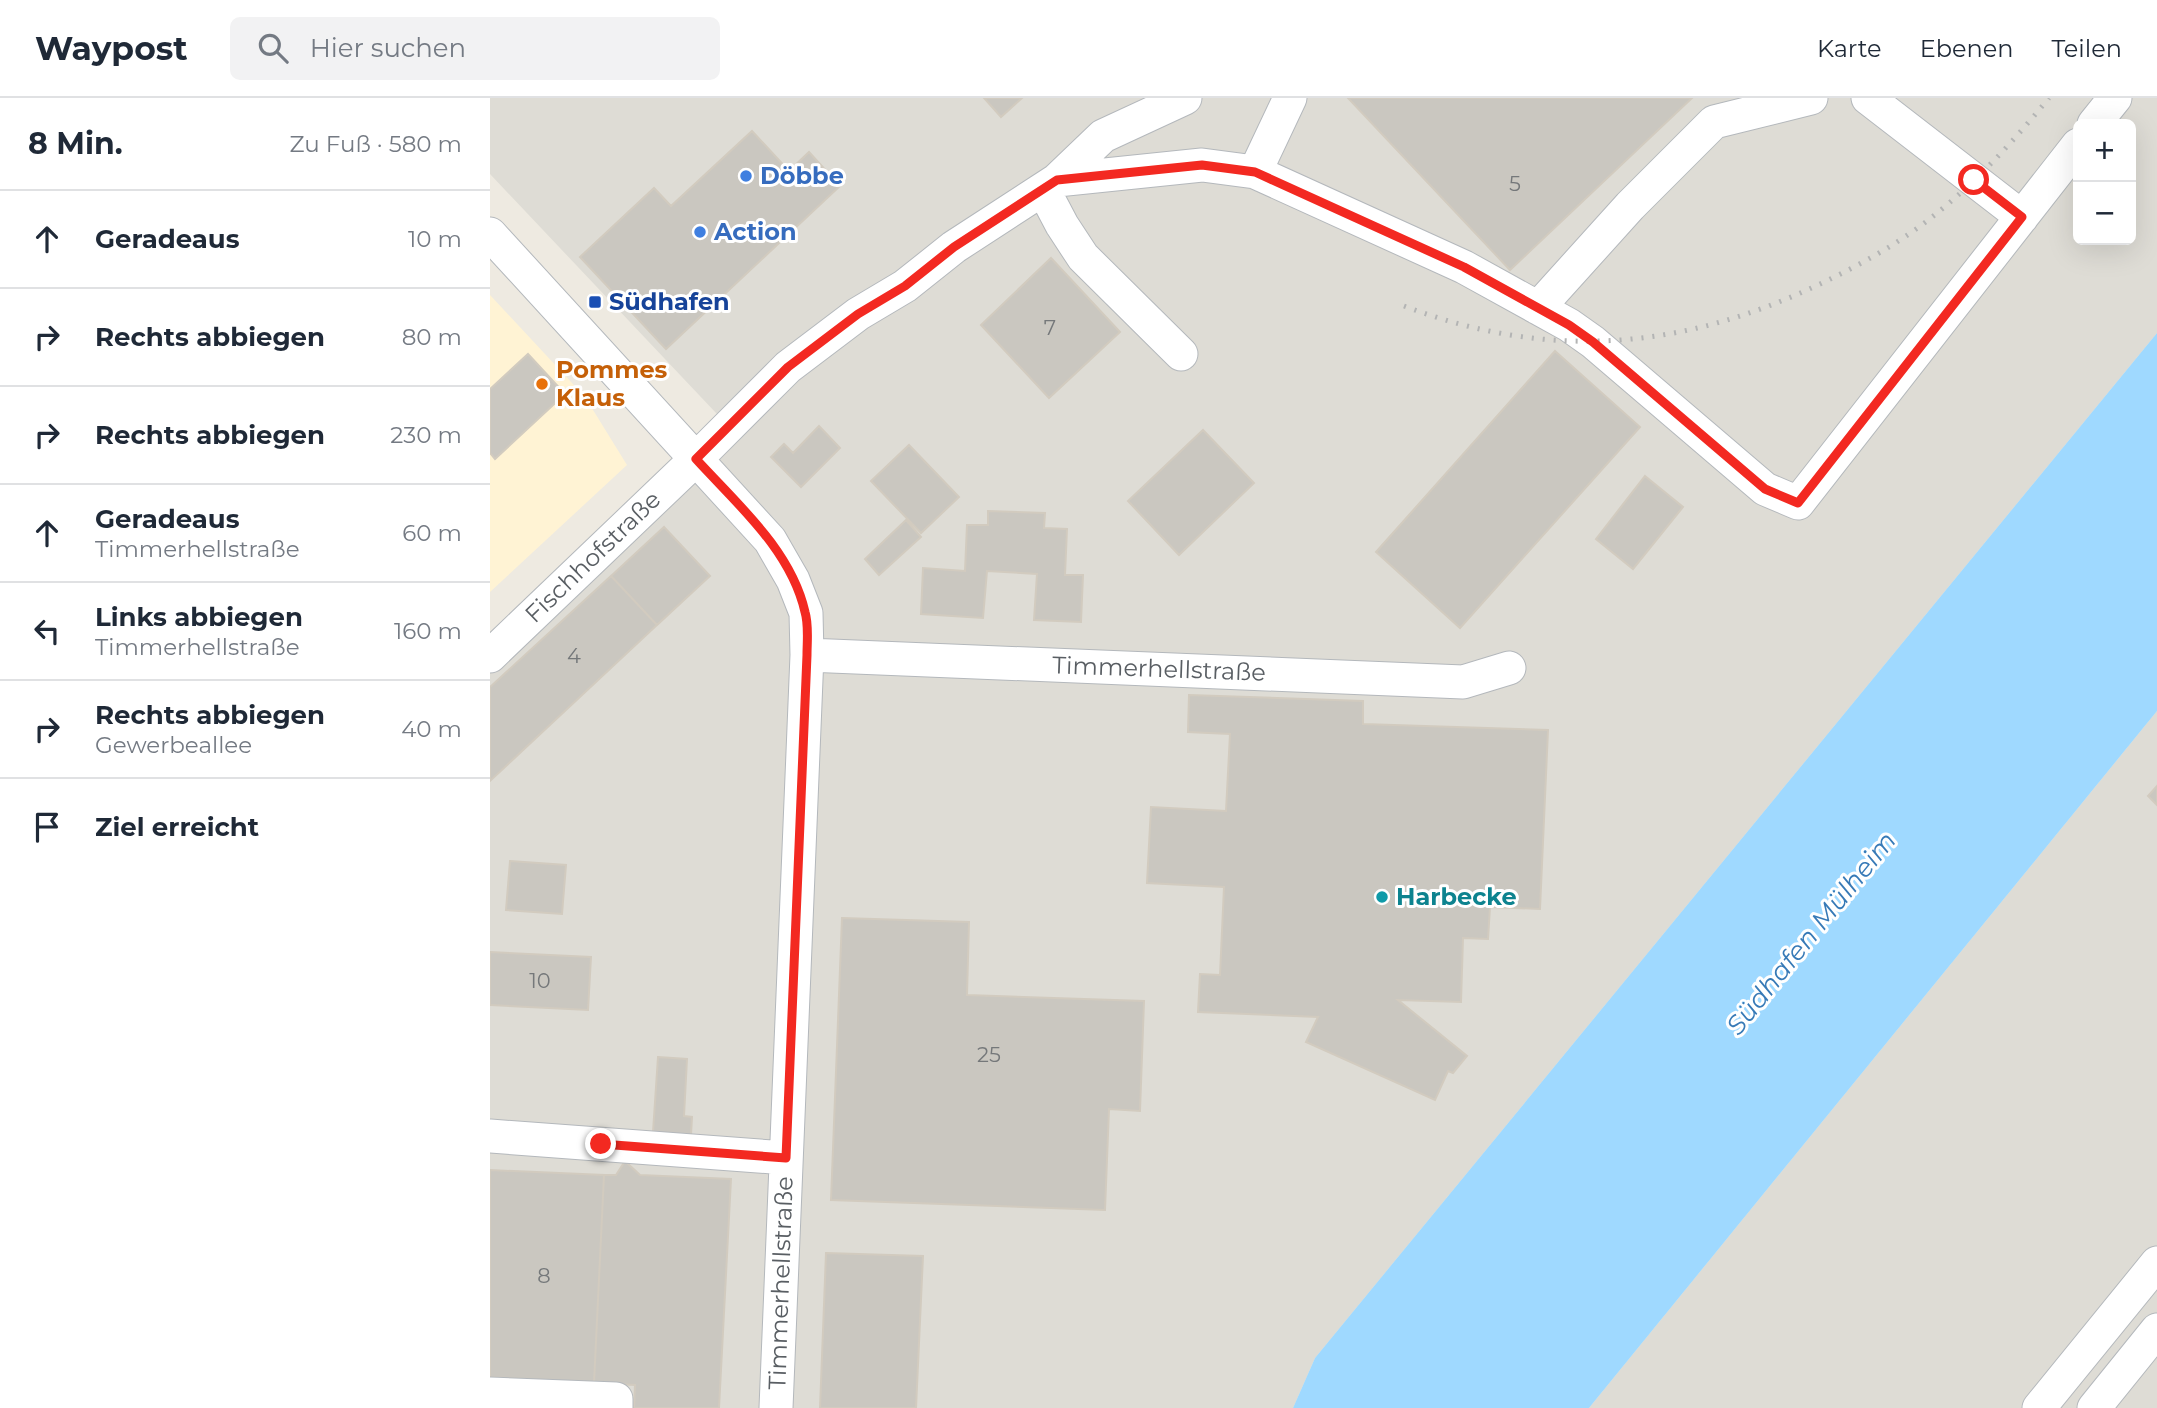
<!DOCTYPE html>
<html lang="de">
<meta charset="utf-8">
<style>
body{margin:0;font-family:Montserrat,sans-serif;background:#f2f2f3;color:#1f2937}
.controls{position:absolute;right:21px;top:21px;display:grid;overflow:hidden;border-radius:10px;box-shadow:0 7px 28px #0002}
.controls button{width:63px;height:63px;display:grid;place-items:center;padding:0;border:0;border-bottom:2px solid #e0e1e3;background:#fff;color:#1f2937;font:35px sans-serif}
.stop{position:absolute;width:21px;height:21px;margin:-16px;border:5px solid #f32921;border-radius:50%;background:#fff}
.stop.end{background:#f32921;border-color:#fff;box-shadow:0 2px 7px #0008}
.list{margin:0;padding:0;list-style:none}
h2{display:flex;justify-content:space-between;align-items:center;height:91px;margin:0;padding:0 28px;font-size:30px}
h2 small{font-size:23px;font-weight:400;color:#747a83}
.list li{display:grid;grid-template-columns:46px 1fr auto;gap:21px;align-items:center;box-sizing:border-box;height:98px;padding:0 28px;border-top:2px solid #e0e1e3}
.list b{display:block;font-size:26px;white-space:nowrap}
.list p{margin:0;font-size:23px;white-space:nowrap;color:#747a83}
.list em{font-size:23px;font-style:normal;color:#747a83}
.icon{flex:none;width:38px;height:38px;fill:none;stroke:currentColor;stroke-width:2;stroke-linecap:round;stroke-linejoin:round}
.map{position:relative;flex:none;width:1667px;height:1310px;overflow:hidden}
header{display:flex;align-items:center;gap:42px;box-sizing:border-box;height:98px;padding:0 35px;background:#fff;border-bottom:2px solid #e0e1e3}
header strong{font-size:33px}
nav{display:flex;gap:38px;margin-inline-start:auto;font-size:24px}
.search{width:490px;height:63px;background:#f2f2f3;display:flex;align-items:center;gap:18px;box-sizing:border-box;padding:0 24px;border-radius:10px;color:#747a83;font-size:26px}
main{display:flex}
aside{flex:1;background:#fff}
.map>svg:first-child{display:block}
.commercial{fill:#fff3d4}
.industrial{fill:#dedcd5;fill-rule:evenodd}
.water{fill:#9fd9ff}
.building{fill:#cac7c0;stroke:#d2cbbf;stroke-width:2}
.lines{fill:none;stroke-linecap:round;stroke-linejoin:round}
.minor-casing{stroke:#b4b8bc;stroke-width:35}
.minor{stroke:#fff;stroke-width:33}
.rail{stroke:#b3b4b4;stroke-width:5;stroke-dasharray:2 9;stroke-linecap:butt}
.route{stroke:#f32921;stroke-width:9}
.shop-dot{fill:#3f7fe0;stroke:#fff;stroke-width:2.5}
.transit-dot{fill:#1a4fb4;stroke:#fff;stroke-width:2.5}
.food-dot{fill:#e8710a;stroke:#fff;stroke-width:2.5}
.culture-dot{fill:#0f9aa8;stroke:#fff;stroke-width:2.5}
.labels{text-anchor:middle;stroke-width:6;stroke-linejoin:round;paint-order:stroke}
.number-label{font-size:21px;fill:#75787a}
.shop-label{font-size:24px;font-weight:bold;fill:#366cbe;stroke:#fff;text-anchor:start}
.transit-label{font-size:24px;font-weight:bold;fill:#164399;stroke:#fff;text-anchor:start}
.food-label{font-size:24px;font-weight:bold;fill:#c56008;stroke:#fff;text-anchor:start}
.street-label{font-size:24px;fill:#595e63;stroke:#fff}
.culture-label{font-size:24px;font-weight:bold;fill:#0d838f;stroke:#fff;text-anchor:start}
.water-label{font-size:26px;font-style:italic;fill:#377ab7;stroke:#fff}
</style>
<header>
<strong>Waypost</strong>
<div class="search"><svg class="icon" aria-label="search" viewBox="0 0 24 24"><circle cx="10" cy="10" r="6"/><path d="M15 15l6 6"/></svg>Hier suchen</div>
<nav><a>Karte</a><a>Ebenen</a><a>Teilen</a></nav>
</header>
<main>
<aside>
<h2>8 Min.<small>Zu Fuß · 580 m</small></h2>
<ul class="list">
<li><svg class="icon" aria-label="ahead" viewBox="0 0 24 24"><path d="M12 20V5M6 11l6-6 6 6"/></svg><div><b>Geradeaus</b></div><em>10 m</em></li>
<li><svg class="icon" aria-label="right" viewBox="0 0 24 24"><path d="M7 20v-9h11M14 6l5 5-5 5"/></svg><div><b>Rechts abbiegen</b></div><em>80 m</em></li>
<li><svg class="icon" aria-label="right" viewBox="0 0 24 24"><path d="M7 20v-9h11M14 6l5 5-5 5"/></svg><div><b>Rechts abbiegen</b></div><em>230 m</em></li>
<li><svg class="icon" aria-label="ahead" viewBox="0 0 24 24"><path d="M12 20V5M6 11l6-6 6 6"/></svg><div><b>Geradeaus</b><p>Timmerhellstraße</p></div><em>60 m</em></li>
<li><svg class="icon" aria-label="left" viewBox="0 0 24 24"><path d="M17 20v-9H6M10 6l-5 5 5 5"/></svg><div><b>Links abbiegen</b><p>Timmerhellstraße</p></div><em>160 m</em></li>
<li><svg class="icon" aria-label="right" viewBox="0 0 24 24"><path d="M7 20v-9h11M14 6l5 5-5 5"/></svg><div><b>Rechts abbiegen</b><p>Gewerbeallee</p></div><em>40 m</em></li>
<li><svg class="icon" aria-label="arrive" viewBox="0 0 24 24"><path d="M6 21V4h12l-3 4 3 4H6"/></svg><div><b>Ziel erreicht</b></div></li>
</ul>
</aside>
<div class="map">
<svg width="1667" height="1310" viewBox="0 0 1667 1310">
<rect width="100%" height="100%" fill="#eeeae1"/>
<!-- commercial -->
<path class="commercial" d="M0 197 95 299 137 367 0 494Z"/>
<!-- industrial -->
<path class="industrial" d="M0 0H1667V235L825 1260 803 1310H0V558L244 334 0 76ZM1588 26H1641V142H1588Z
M1667 613V1310H1099Z"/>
<!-- water -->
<path class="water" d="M1667 235V613L1099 1310H803L825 1260Z"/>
<!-- building -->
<path class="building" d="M494 0H532L511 19Z
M858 0H1202L1020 172Z
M262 33 299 73 319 54 350 88 176 251 90 159 164 90 181 108Z
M561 160 630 234 559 300 491 227Z
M1065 253 1150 329 970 530 886 454Z
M38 256 75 296 5 361 0 355V291Z
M329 328 350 350 311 389 281 359 294 346 303 355Z
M713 332 764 385 689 457 638 403Z
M419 347 469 399 431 435 381 383Z
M1155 378 1193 409 1143 471 1106 441Z
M498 413 555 415 554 430 577 431 575 477H593L591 524 544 522 547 476 497 473 493 520 431 516 433 470 475 473 477 427H498Z
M416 422 431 439 389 477 375 461Z
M174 429 220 478 167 527 121 478Z
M121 478 167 527 0 683V589Z
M699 597 873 603V626L1058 632 1050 811 1000 809 998 841 973 840 971 904 908 902 977 958 963 975 958 973 945 1002 816 944 828 919 708 914 710 876 730 877 734 789 657 785 661 709 736 713 740 636 698 634Z
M1667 688V707L1658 698Z
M20 763 76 767 72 816 16 812Z
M352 820 479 824 477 897 654 903 650 1013 619 1011 615 1112 341 1102Z
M0 854 101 859 98 912 0 907Z
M168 959 197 961 194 1018 202 1019 201 1037 163 1034Z
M135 1063 150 1077 241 1081 229 1310H144L145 1287 104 1285 114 1077H126Z
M0 1072 114 1077 104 1285 0 1279Z
M336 1155 433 1158 426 1310H330Z"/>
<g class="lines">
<!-- minor casing -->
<g class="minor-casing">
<path id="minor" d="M1378 0 1532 119
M1604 26 1625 0
M765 74 800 0
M567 82 712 67 765 74 974 169 1079 227 1103 244 1275 391 1308 405 1588 47
M553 91 572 127 593 159 691 256
M0 136 280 442 303 482 316 515 317 557 286 1310
M1048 210 1140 108 1224 24 1321 0
M317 557 973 584 1019 570
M0 558 206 361 298 269 368 216 415 188 464 149 567 82 613 38 695 0
M0 1038 296 1060
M0 1296 126 1301V1310
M1549 1310 1667 1165
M1604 1310 1667 1232"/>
</g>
<!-- minor -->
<use href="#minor" class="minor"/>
<!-- rail -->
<path class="rail" d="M914 208C1059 263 1191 252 1330 186 1374 165 1415 142 1452 111 1492 78 1526 40 1559 0"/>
</g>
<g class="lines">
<!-- route -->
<path class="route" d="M111 1046 296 1060 317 557C317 543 319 527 315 514 301 452 247 406 206 361L298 269 368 216 415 188 464 149 567 82 712 67 765 74 974 169 1079 227 1103 244 1275 391 1308 405 1532 119 1484 82"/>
</g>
<!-- markers -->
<g class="shop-dot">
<circle cx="256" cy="78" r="7"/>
<circle cx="210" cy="134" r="7"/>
</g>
<rect class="transit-dot" x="98" y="197" width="14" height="14" rx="3.5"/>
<circle class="food-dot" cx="52" cy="286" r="7"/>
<circle class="culture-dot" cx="892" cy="799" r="7"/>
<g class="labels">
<!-- number labels -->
<g class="number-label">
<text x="1025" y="93">5</text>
<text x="560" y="237">7</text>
<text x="84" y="565">4</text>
<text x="50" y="890">10</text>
<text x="499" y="964">25</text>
<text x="54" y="1185">8</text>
</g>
<!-- shop labels -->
<g class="shop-label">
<text x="270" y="86">Döbbe</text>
<text x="224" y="142">Action</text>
</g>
<!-- transit labels -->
<g class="transit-label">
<text x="119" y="212">Südhafen</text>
</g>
<!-- food labels -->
<g class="food-label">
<text x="66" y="280">Pommes<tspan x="66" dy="28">Klaus</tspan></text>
</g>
<!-- street labels -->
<g class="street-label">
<text transform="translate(103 459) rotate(-44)" y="8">Fischhofstraße</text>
<text transform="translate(669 571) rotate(2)" y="8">Timmerhellstraße</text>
<text transform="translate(291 1185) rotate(-88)" y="8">Timmerhellstraße</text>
</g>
<!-- culture labels -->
<g class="culture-label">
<text x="906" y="807">Harbecke</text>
</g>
<!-- water labels -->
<g class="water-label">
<text transform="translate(1321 835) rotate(-51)" y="9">Südhafen Mülheim</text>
</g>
</g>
</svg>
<div class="controls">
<button>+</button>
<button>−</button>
</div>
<div class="stop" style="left:1484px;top:82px"></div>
<div class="stop end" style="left:111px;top:1046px"></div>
</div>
</main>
